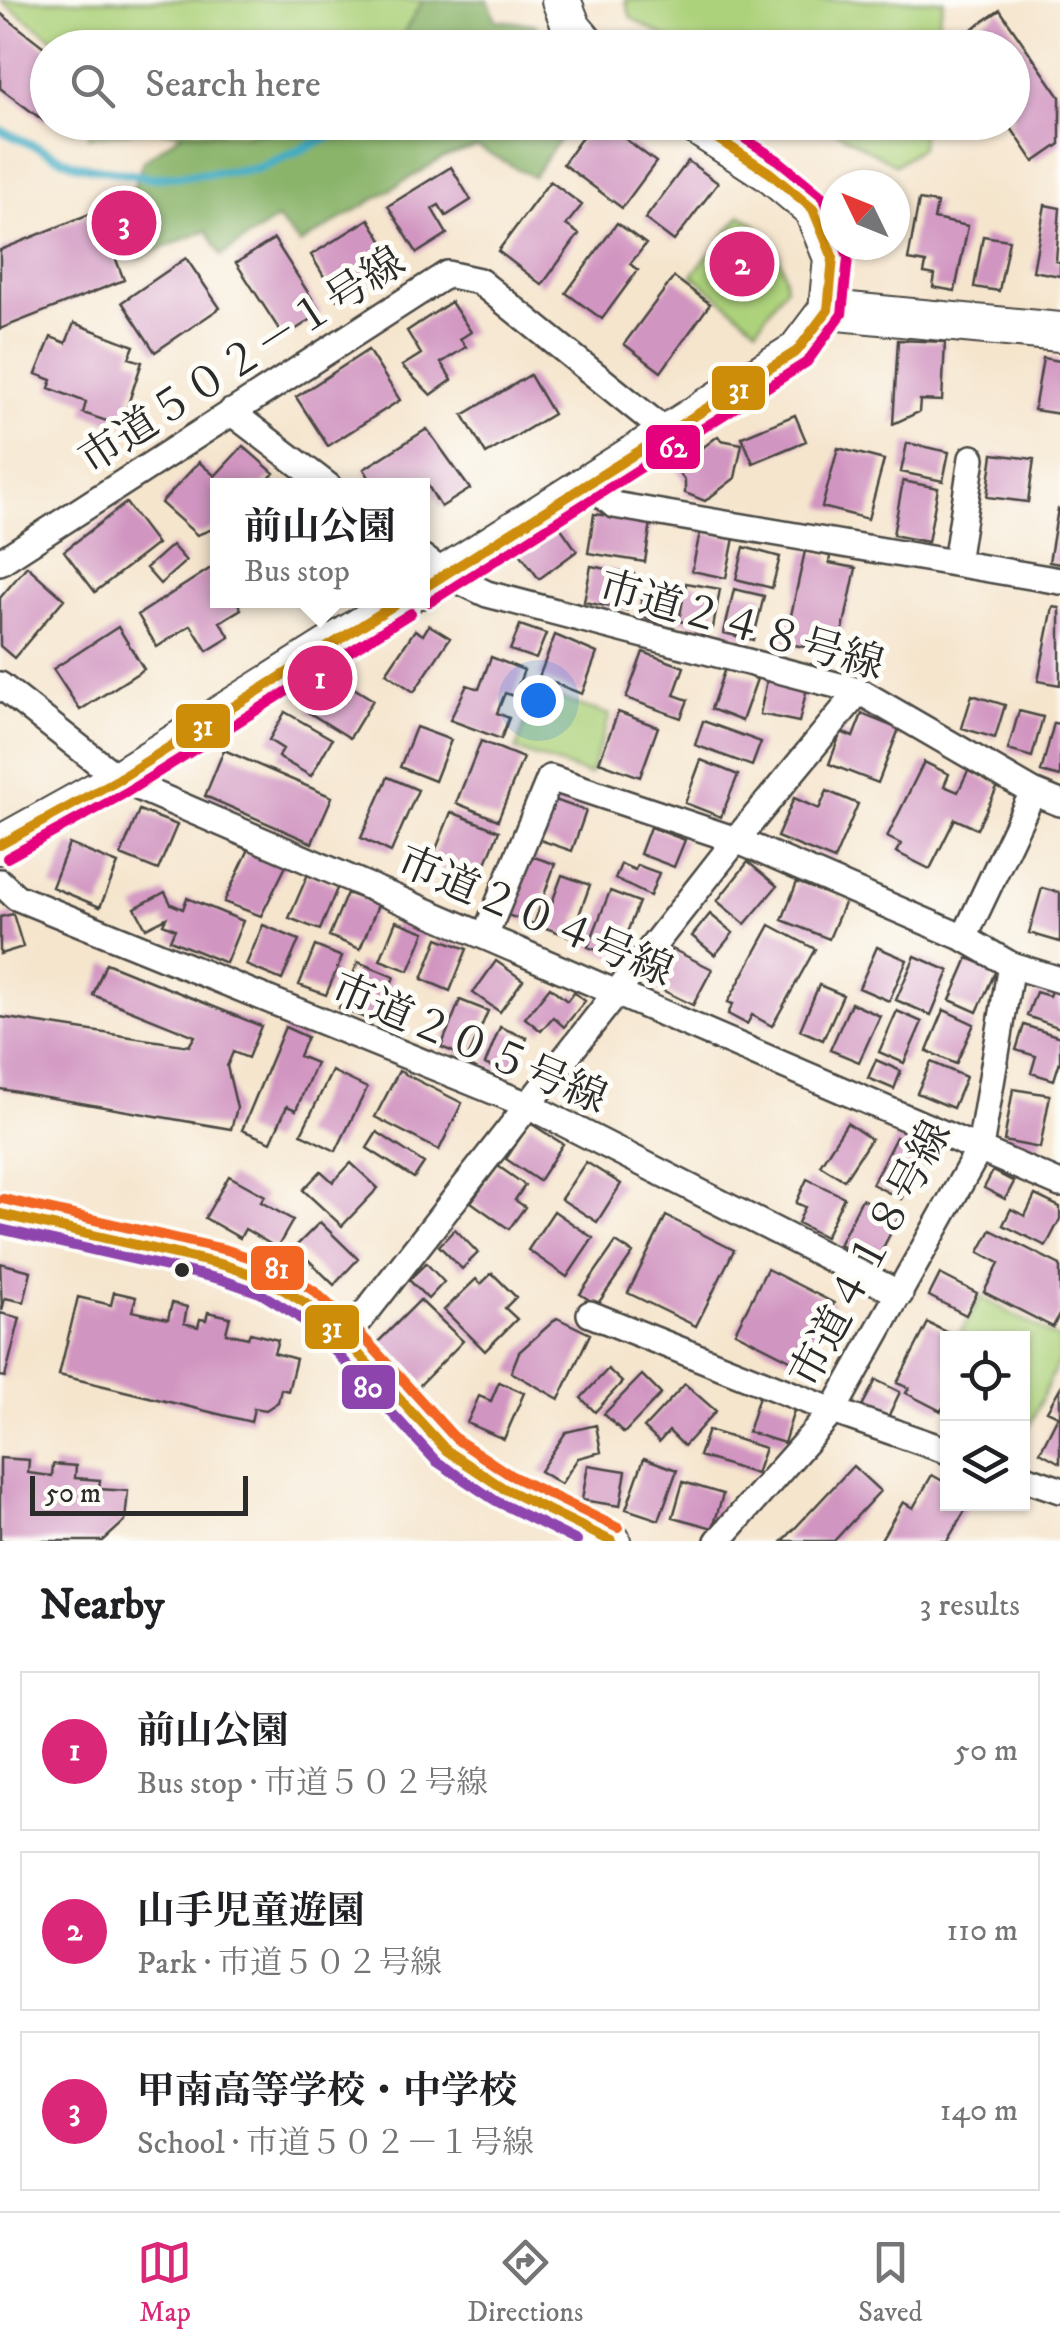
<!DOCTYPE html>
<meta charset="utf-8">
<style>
body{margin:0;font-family:"IM FELL DW Pica","Noto Serif JP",serif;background:#f6f6f6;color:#202124}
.controls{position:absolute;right:30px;bottom:30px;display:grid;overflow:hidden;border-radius:0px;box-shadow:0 2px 8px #0004}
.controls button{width:90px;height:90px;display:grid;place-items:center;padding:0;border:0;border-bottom:2px solid #e0e0e0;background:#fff;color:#202124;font:50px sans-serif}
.compass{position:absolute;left:820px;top:170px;width:90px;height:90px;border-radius:50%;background:#fff;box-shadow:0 2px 8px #0004;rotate:313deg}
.scale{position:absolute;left:30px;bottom:25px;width:218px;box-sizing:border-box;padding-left:10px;border:5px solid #2b2b2b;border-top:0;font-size:28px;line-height:35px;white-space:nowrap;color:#2b2b2b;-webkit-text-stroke:8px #fdfcf7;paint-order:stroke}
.you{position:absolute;left:538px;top:700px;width:35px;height:35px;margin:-25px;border:8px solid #fff;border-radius:50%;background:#1a73e8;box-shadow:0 0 0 15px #1a73e833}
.badge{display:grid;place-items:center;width:65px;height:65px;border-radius:50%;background:#db2777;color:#fff;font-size:32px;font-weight:700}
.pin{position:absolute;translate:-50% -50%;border:5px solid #fff;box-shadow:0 2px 10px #0006}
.popup{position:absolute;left:210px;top:478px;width:220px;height:130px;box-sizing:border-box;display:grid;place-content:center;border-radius:0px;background:#fff;filter:drop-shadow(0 2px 8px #0005);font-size:32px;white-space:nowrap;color:#757577}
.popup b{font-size:38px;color:#202124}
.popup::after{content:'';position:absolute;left:50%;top:100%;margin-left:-20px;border:20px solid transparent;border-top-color:#fff}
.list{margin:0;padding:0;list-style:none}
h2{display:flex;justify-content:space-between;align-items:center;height:130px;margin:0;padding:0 40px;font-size:42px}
h2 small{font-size:32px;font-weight:400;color:#757577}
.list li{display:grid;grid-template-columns:65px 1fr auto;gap:30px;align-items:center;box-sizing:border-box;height:160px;margin:0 20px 20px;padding:0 20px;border:2px solid #e0e0e0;border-radius:0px}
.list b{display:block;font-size:38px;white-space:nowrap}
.list p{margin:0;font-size:32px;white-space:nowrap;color:#757577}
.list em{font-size:32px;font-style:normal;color:#757577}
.icon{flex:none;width:55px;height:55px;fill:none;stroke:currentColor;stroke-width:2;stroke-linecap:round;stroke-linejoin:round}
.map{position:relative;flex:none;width:1060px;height:1541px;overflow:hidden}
.search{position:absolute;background:#fff;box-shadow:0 2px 8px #0004;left:30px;right:30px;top:30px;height:110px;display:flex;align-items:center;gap:25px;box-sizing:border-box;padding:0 35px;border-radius:55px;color:#757577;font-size:38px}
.sheet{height:670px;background:#fff}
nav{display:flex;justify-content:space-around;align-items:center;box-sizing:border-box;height:140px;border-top:2px solid #e0e0e0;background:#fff;font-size:28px;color:#757577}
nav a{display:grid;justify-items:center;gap:5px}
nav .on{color:#db2777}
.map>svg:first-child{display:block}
.green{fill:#add27b;stroke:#6c7e53;stroke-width:2.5}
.forest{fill:#8ab46b;stroke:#5a704b;stroke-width:2.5}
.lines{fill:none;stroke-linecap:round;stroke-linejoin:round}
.stream{stroke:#43acc3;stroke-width:9}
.building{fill:#d195c1}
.street-casing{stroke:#494743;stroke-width:30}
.secondary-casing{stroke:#494743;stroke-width:42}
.street{stroke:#fff;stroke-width:25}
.secondary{stroke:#fff;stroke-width:38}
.bus-1-casing{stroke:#fdfcf7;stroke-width:18}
.bus-2-casing{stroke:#fdfcf7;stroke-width:18}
.bus-3-casing{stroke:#fdfcf7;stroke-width:18}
.bus-4-casing{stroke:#fdfcf7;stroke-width:18}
.bus-1{stroke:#ce8d09;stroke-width:10}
.bus-2{stroke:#e5007d;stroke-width:10}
.bus-3{stroke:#8e44ad;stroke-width:10}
.bus-4{stroke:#f26522;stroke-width:10}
.bus-dot{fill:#2b2b2b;stroke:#fdfcf7;stroke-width:4}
.labels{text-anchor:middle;stroke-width:10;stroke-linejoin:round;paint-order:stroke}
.street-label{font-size:42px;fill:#2b2b2b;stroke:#fdfcf7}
.line-badge{stroke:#fdfcf7;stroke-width:4}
.badge-label{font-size:28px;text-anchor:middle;font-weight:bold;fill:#fff}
</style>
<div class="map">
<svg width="1060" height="1541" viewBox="0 0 1060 1541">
<rect width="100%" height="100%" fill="#fdfcf7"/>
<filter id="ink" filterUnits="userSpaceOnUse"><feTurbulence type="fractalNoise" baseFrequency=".01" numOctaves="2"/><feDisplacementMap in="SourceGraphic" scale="20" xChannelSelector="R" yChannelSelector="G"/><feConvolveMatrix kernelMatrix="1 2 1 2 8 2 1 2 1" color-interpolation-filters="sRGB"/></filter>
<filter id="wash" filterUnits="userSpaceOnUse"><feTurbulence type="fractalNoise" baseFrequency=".0048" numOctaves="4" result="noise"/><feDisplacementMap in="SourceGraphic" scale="40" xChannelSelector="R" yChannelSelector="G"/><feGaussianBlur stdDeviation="2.25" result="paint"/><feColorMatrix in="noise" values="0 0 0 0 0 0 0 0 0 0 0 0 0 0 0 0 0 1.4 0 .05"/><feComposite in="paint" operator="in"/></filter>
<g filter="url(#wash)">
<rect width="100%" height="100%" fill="#f5e5cd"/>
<!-- green -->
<path class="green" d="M0 0H423L395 48 65 47Z
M625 0H944L932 47H684L631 18Z
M91 123H305L245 136 146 130 89 137Z
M820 123H923L921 147 896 165Z
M741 215C774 235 781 250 786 286L757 328 692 275Z
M536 691 610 715 590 775 516 750Z
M981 1297 1060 1340V1358L1023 1440 1022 1338H968L960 1333Z"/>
<!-- forest -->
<path class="forest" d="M423 0H488L496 20 534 24 554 47H395Z
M306 122H571V123L533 177 477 147 443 158 300 244 277 219 221 256 207 230 139 258 122 219 143 161 184 132 245 136Z"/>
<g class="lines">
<!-- stream -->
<path class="stream" d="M536 48 552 41
M0 130 76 165 152 178 256 169 364 122"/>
</g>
<g id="blocks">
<!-- building -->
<path class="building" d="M1000 10 1060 97V144L1034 162 1007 122H1012V48H975L966 33Z
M0 13 48 50V117L44 121 0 88Z
M593 122H603L656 162 622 208 563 164Z
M688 161 718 183 674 241 645 219Z
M451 167 471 200 446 216 439 205 432 209 447 234 417 253 388 206Z
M550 181 582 205 566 225 579 234 542 285 498 251Z
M919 200 937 203 934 219 968 226 955 291 933 287 935 275 924 273 926 263 908 260Z
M1045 205 1060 208 1056 261 1060 262V276L1033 271Z
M97 211 124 280 0 329V250Z
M369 219 397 265 338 300 311 255Z
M617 223 646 244 630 264 638 270 602 319 566 293Z
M983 236 1009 240 999 291 974 287Z
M274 239 321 313 284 337 236 263Z
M186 258 220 308 155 352 122 302Z
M674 277 710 304 661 372 624 344Z
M451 302 471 332 460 339 466 347 441 363 452 380 431 395 402 366 421 354 407 331Z
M74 323 134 346 129 358 142 362 121 426 83 413 86 402 49 388 52 380 36 374 51 337 66 343Z
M898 340 945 342 942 401 920 400 919 412 893 424Z
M368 350 400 400 328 446 296 397Z
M1043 358 1060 361V414L1034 410Z
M530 375 553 414 486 454 463 415Z
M795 415 806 441 753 463 742 437Z
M427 429 470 489 441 507 425 481 417 486H374L364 469Z
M718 436 721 440 742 444 735 478 705 501 685 493V481L676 468Z
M907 443 949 452 943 481 901 472Z
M243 446 274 473 262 486H218V527L197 535 161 503 199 462 215 476Z
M838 448 884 460 868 519 822 507Z
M993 454 1034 459 1028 502 987 497Z
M903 481 938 488 928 542 893 535Z
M126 503 157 544 95 592 64 551Z
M1058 509H1060V564L1049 562Z
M594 514 651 522 645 562 588 553Z
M558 524 577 551 539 579 519 552Z
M700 532 734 538 726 578 692 571Z
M172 545 186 561 160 584 146 568Z
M744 547 780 557 772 588 736 579Z
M805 551 830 556 829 563 856 568 838 654 785 643Z
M27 566 64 599 14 658 0 646V598Z
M214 566 218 572V600H236L241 609 220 622 230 637 207 651 191 625 157 647 138 615Z
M591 566 634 574 627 610 584 602Z
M686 583 720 589 713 628 679 621Z
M734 589 764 596 753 640 724 633Z
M645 591 666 598 658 622 637 615Z
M1053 607 1060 608V685L1038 681Z
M429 625 450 638 414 692 386 673 415 630 423 635Z
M520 625 546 634 536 659 510 650Z
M118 627 144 669 80 710 53 669Z
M555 635 597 653 582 694 539 677Z
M643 652 684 667 674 695 688 700 681 718 626 698Z
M491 657 524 670 514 696 505 693 497 713 509 718 501 739 450 720 467 685 479 689Z
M725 668 757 679 742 721 711 709Z
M331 674 373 700 350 738 308 712Z
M768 675 808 684 799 722 760 714Z
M972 695 1005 705 995 738 962 728Z
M1019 711 1043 717 1032 757 1008 750Z
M285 712 332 739 311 776 278 757 283 749 269 740Z
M618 712 658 727 640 777 599 762Z
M862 714 899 729 878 783 829 764 841 732 853 737Z
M703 721 761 742 752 766 695 745Z
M1054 723 1060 724V777L1041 772Z
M416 727 451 740 435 781 400 767Z
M481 741 523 758 498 820 456 803Z
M224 750 332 797 312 843 205 796Z
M701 760 738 775 721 817 685 803Z
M924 762 949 774 944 786 958 792 968 771 998 786 977 829 955 819 930 869 896 852 901 844 887 837Z
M388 777 418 790 391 852 361 838Z
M827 791 858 804 834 860 777 837 794 798 819 809Z
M552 799 586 811 572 851 537 839Z
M139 810 177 825 158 870 121 855Z
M451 812 499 831 478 883 430 864Z
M650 827 685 840 674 867 640 854Z
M69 844 118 864 100 907 52 887Z
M250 847 287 864 261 916 224 902Z
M528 855 555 864 534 924 507 915Z
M748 862 777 886 745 924 717 901Z
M621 864 635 870 637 865 659 873 650 896 615 879Z
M308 874 338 886 320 930 289 918Z
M562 875 590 885 571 937 543 927Z
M797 882 845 901 829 939 782 920Z
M1042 888 1060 893V942L1029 933Z
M610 891 639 902 617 958 588 947Z
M165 892 171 904 183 909 187 898 243 921 226 963 170 940 175 929 163 924 166 918 146 928 135 908Z
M347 893 378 905 360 949 329 936Z
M13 914 23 947 0 954V917Z
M710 914 733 933 715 955 692 936Z
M396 921 425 932 409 971 380 960Z
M263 925 299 940 282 980 246 965Z
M770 925 815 949 772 1026 752 1015 747 1024 728 1014 733 1004 728 1002Z
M438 938 467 949 450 991 422 979Z
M315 946 342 957 326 995 299 985Z
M877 947 907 960 889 1001 859 988Z
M672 949 712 969 693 1005 654 986Z
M915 956 949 971 931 1015 896 1000Z
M968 958 996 970 977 1012 950 1000Z
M496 961 523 980 500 1012 473 993Z
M358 962 394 977 375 1022 339 1008Z
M106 963 261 1026 248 1058 233 1052 227 1066 237 1108 231 1129 0 1089V1017L189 1046 195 1036 93 995Z
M819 985 843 995 823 1040 800 1030Z
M1053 986 1060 989V1028L1027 1016 1036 992 1049 996Z
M550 987 567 1001 574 992 585 1001 564 1027 553 1017 541 1031 525 1018Z
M460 1000 488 1011 468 1058 441 1047Z
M851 1003 880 1016 859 1062 830 1050Z
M944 1010 974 1024 956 1064 927 1051Z
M897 1011 922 1022 904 1063 879 1052Z
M1024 1025 1060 1037V1061L1054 1080 1031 1073 1036 1056 1016 1050Z
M285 1027 307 1037 299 1056 316 1063 296 1110 287 1106 271 1142 242 1130Z
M500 1027 527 1038 512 1076 485 1064Z
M876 1060 901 1071 894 1089 868 1078Z
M931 1062 966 1077 953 1108 917 1093Z
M332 1071 367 1088 336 1151 301 1134Z
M399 1071 462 1103 439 1150 375 1117Z
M1013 1089 1050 1095 1040 1148 1004 1141Z
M530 1123 563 1144 539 1181 506 1159Z
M847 1123 871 1139 844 1180 820 1165Z
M377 1132 424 1163 414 1178 367 1148Z
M896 1137 926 1152 901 1199 872 1184Z
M586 1162 621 1184 597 1222 561 1199Z
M351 1163 378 1188 342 1226 303 1190 321 1171 333 1182Z
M498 1166 525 1185 515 1200 525 1207 509 1229 471 1202Z
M993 1171 1014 1182 1005 1199 984 1188Z
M229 1176 265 1196 261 1202 293 1220 277 1248 245 1229 240 1238 205 1218Z
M807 1179 844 1197 825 1237 798 1223 805 1207 796 1203Z
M1035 1195 1060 1207V1219L1046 1246 1003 1225 1011 1209 1025 1216Z
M862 1199 899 1217 875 1263 839 1245Z
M554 1211 593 1238 567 1277 528 1250Z
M666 1216 734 1250 696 1326 628 1293Z
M320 1222 358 1259 334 1285 295 1247Z
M455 1229 478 1253 462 1269 439 1246Z
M991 1230 1060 1265V1313L1053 1327 984 1292 999 1263 979 1252Z
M616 1242 633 1253 597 1305 580 1294Z
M0 1263 31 1271 24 1302 5 1298 2 1311Z
M426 1263 444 1282 428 1299 409 1280Z
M767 1269 834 1303 802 1366 735 1332Z
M492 1273 516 1297 505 1308 517 1319 485 1351 444 1310 476 1279 481 1284Z
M940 1274 977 1293 966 1315 929 1296Z
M114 1292 136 1297 132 1311 168 1319 172 1303 187 1307 184 1323 198 1327 200 1319 206 1320 208 1312 230 1317 226 1333 248 1338 250 1333 278 1340 274 1353 296 1359 288 1391 281 1389 278 1402 266 1410 254 1408 251 1422 59 1375 78 1297 111 1305Z
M420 1300 463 1341 418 1387 375 1345Z
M0 1313 20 1318 5 1377 0 1376Z
M557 1318 590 1334 559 1399 511 1372 519 1352Z
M928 1323 959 1338H948V1398L941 1411 906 1393 909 1388 897 1383Z
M608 1369 622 1382 595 1412 581 1398Z
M642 1375 661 1394 624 1433 604 1414Z
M876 1380 900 1392 887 1419 862 1406Z
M499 1382 524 1393 504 1439 467 1423 479 1396 491 1401Z
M685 1384 716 1411 684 1446 669 1431 659 1442 644 1428Z
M1060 1388V1463L1040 1452 1058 1416 1047 1411Z
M759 1396 795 1407 784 1443 748 1432Z
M596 1425 601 1452 578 1458 561 1484 540 1471 566 1432Z
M708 1430 765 1448 756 1474 699 1456Z
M0 1458 29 1460 28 1473 52 1476 53 1464 76 1466 75 1478 100 1480 99 1489 128 1491 125 1521 103 1541H0Z
M644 1458 677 1470 659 1520 626 1509Z
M588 1465 626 1471 620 1506 582 1500Z
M853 1466 880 1491 834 1541H783Z
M932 1475 948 1484V1504H969L947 1541H880L903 1502 913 1508Z
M683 1482 723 1494 713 1528 673 1517Z"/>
</g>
</g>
<g filter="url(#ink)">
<use href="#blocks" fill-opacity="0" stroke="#494743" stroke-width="2.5"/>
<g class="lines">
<!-- street casing -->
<g class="street-casing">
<path id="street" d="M231 412 328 486
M588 483 614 505 1060 581
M422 557 445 574 487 594 859 691 1033 792 1060 803
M0 562 447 274 479 281 666 432
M956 563 972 458
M0 685 119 779 1060 1184
M0 882 16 897 528 1105 900 1294
M485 936 550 778 736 840 964 938 1011 965 1060 980
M964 938 1033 792
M590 1314 833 1411 948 1451
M345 1339 736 840 859 691
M1022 1477 1060 1490
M718 1541 833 1411 980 1148 1011 965"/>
</g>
<!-- secondary casing -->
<g class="secondary-casing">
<path id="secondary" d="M561 0 572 28 589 48
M828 310 1060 332
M422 589 797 351 828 310 833 258 813 209 770 173 691 122
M0 845 119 779 403 600
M0 1214 224 1265 266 1279 305 1303 345 1339 446 1450 503 1488 611 1541"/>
</g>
<!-- street -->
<use href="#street" class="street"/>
<!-- secondary -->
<use href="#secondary" class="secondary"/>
<!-- bus-1 casing -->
<g class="bus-1-casing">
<path id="bus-1" d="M422 589 797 351 828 310 833 258 813 209 770 173 692 122
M0 845 119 779 402 600
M0 1214 224 1265 266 1279 305 1303 345 1339 446 1450 503 1488 611 1541"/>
</g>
<!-- bus-2 casing -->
<g class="bus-2-casing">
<path id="bus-2" d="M719 122 778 160 823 197 835 223
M430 602 807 362 842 314 848 258 844 245
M7 858 127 792 411 613"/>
</g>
<!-- bus-3 casing -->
<g class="bus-3-casing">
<path id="bus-3" d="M0 1229 220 1279 260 1293 296 1315 334 1350 436 1461 496 1501 577 1541"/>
</g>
<!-- bus-4 casing -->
<g class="bus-4-casing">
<path id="bus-4" d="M3 1199 227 1250 272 1265 314 1291 355 1328 456 1439 510 1475 618 1528"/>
</g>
<!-- bus-1 -->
<use href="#bus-1" class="bus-1"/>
<!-- bus-2 -->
<use href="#bus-2" class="bus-2"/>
<!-- bus-3 -->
<use href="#bus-3" class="bus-3"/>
<!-- bus-4 -->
<use href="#bus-4" class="bus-4"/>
</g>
</g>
<!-- markers -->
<circle class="bus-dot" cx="182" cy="1270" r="9"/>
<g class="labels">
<!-- street labels -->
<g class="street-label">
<text transform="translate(241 359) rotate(-33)" y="15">市道５０２－１号線</text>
<text transform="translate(742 624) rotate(16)" y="15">市道２４８号線</text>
<text transform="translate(536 915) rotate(23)" y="15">市道２０４号線</text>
<text transform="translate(470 1042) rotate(23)" y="15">市道２０５号線</text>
<text transform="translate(869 1253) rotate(-62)" y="15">市道４１８号線</text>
</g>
</g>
<g class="line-badge">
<rect x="710" y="364" width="57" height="48" rx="10" fill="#ce8d09"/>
<rect x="644" y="423" width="58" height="48" rx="10" fill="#e5007d"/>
<rect x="174" y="702" width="58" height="48" rx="10" fill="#ce8d09"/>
<rect x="249" y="1244" width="57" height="48" rx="10" fill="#f26522"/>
<rect x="303" y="1303" width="58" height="48" rx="10" fill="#ce8d09"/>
<rect x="340" y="1363" width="57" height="48" rx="10" fill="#8e44ad"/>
</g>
<g class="badge-label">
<text x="739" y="398">31</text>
<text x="673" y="457">62</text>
<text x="203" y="735">31</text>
<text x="277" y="1278">81</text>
<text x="332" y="1337">31</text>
<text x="368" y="1397">80</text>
</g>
</svg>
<div class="controls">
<button><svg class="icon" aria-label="locate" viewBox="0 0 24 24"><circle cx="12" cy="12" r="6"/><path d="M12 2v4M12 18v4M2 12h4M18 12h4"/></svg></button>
<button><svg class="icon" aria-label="layers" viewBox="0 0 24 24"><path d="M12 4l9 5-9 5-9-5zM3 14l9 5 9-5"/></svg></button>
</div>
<svg class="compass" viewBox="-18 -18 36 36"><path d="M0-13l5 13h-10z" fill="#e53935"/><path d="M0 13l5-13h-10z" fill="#757577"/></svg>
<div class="scale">50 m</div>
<div class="you"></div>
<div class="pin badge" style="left:320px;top:678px">1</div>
<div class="popup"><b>前山公園</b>Bus stop</div>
<div class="pin badge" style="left:742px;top:264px">2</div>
<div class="pin badge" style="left:124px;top:223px">3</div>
<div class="search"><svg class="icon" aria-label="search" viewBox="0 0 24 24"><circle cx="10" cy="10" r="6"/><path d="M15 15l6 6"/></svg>Search here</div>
</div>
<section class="sheet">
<h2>Nearby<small>3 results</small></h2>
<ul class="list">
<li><span class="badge">1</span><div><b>前山公園</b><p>Bus stop · 市道５０２号線</p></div><em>50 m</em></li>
<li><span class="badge">2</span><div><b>山手児童遊園</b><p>Park · 市道５０２号線</p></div><em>110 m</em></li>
<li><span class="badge">3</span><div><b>甲南高等学校・中学校</b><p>School · 市道５０２－１号線</p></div><em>140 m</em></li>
</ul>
</section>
<nav>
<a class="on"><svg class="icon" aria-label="map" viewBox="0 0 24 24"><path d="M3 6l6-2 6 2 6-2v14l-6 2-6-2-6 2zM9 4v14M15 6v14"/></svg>Map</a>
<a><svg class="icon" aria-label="directions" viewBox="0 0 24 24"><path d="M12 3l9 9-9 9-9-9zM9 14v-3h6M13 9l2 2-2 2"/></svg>Directions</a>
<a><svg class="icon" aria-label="saved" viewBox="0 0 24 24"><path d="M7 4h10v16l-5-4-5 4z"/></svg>Saved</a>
</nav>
